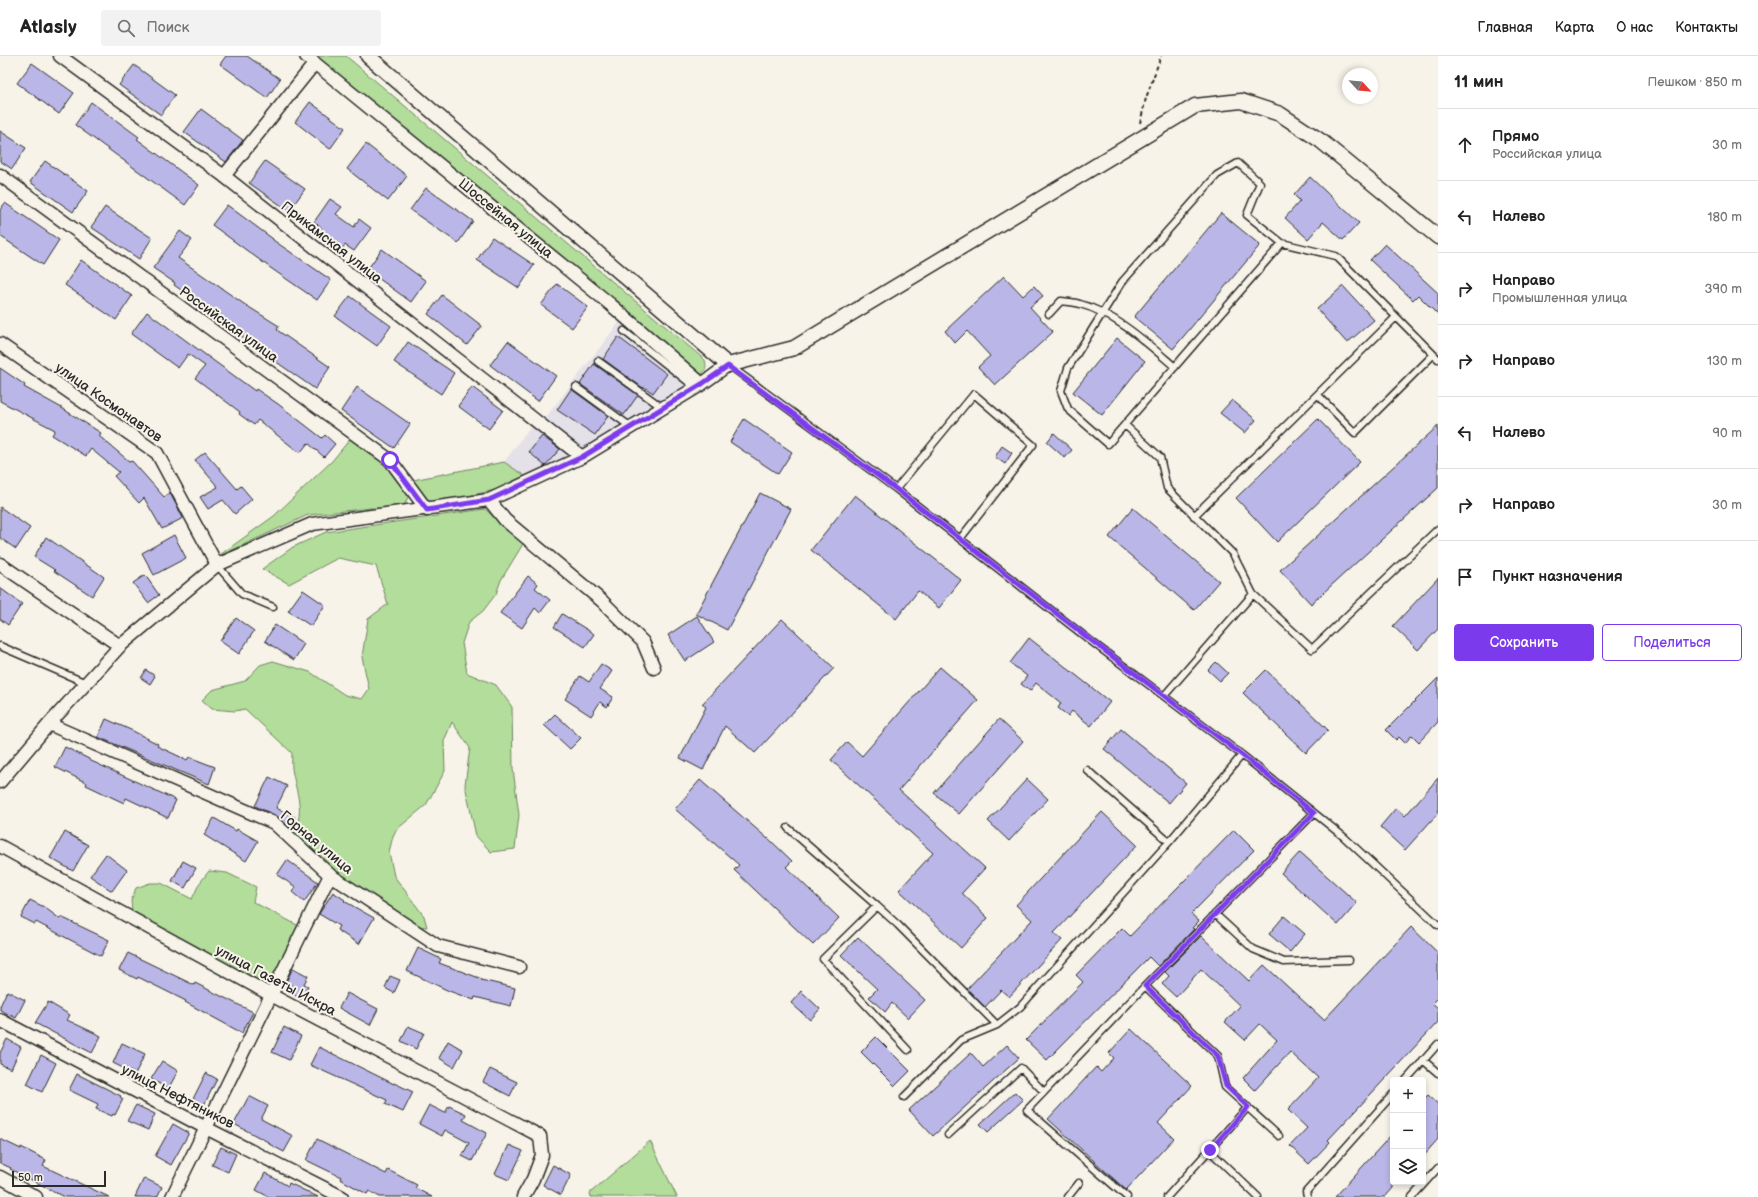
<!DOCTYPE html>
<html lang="ru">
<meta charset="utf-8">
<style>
body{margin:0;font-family:"Balsamiq Sans",sans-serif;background:#f2f2f2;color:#222}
.controls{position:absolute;right:12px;bottom:12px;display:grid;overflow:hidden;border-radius:4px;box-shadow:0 2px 6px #0003}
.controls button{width:36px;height:36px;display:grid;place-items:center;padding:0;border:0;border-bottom:1px solid #e0e0e0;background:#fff;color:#222;font:20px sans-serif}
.compass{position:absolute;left:1342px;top:12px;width:36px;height:36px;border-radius:50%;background:#fff;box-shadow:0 2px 6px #0003;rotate:116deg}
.scale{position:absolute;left:12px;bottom:10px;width:94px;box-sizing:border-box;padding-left:4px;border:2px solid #2b2b2b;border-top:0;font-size:11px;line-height:14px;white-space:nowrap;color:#2b2b2b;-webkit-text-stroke:3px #f7f3e8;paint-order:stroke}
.stop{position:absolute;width:12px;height:12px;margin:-9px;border:3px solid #7c3aed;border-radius:50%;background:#fff}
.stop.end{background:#7c3aed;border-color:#fff;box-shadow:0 1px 4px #0008}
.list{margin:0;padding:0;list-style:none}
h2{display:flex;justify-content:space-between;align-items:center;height:52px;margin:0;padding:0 16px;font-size:17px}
h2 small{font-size:13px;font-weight:400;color:#767676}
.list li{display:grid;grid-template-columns:26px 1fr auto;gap:12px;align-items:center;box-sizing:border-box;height:72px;padding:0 16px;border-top:1px solid #e0e0e0}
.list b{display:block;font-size:15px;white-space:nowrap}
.list p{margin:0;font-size:13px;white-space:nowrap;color:#767676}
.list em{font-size:13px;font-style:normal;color:#767676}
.actions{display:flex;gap:8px;padding:12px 16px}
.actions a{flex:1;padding:9px 0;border:1px solid #7c3aed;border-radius:4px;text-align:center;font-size:14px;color:#7c3aed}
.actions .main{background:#7c3aed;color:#fff}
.icon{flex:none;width:22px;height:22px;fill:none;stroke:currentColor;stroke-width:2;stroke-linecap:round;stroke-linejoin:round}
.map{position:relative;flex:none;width:1438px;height:1141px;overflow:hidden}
header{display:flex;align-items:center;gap:24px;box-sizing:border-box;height:56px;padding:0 20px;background:#fff;border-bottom:1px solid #e0e0e0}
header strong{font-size:19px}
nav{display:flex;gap:22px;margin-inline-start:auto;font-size:14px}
.search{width:280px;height:36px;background:#f2f2f2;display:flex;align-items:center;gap:10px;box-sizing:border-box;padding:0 14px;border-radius:4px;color:#767676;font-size:15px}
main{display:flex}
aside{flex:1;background:#fff}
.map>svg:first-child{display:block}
.built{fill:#e5e1e8}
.green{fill:#b3dd9a;stroke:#6f8462}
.building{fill:#bab7e8;stroke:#2b2b2b}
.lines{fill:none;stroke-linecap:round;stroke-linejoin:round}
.service-casing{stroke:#2b2b2b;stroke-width:9}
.minor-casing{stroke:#2b2b2b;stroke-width:15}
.tertiary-casing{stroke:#2b2b2b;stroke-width:17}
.path{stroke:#2b2b2b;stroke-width:2;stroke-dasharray:4 3;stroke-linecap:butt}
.service{stroke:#f7f3e8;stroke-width:6}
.minor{stroke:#f7f3e8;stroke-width:12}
.tertiary{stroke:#f7f3e8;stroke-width:14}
.route{stroke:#7c3aed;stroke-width:5}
.labels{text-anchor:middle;stroke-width:4;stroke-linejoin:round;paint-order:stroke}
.street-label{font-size:14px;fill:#2b2b2b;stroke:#f7f3e8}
</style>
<header>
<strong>Atlasly</strong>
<div class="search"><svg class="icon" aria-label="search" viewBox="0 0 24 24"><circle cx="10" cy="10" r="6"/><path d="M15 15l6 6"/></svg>Поиск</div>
<nav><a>Главная</a><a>Карта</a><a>О нас</a><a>Контакты</a></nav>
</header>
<main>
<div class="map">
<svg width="1438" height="1141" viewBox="0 0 1438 1141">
<rect width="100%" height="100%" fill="#f7f3e8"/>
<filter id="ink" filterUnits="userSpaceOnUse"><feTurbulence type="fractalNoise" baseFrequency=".025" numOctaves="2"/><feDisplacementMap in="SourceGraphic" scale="8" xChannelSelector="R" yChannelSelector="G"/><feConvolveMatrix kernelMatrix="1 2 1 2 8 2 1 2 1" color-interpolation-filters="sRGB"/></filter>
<g filter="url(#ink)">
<!-- built -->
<path class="built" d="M621 264 697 327 582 397 528 422 504 406 533 367 543 365Z"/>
<!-- green -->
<path class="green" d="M311 0H346L705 304C707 311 706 315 700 320Z
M351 382 388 409 411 433 404 451 399 454 371 452 308 459 217 501 274 460 332 405Z
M504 406 528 422 499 433 434 448 425 444 413 424Z
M485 453 523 488 501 524 496 538 483 555 469 566 462 587 467 617 496 629 512 651 513 713 519 759 515 793 491 796 476 780 465 729 470 692 452 666 444 685 445 715 426 749 396 774 393 780 389 796 394 820 424 860 427 871 415 870 332 813 292 781C305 756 298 743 293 718 291 711 292 704 292 697L245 653 235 655 212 653 202 644 212 634 245 625 260 609 273 605 310 616 345 639 362 643 369 633 362 601 368 563 388 548 376 510 338 502 289 528 262 513 293 491 326 476Z
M209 815 227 817 256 831 253 846 299 870 271 931 223 907 132 855 131 845 136 832 150 827H161L192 843 199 828Z
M650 1085 677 1141H591L590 1137Z"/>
<!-- building -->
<path class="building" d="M226 0H247L280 23 267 42 220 8Z
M32 7 74 37 59 58 17 27Z
M134 9 175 39 161 59 119 29Z
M91 46 139 81 137 83 199 129 185 149 75 69Z
M310 46 345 72 330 93 295 66Z
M201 53 243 84 226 106 184 76Z
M0 75 26 92 12 113 0 105Z
M366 88 407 120 388 145 347 113Z
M45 105 88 135 73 156 30 126Z
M265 105 305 133 289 155 249 127Z
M1310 121 1359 167 1343 184 1323 166 1308 183 1285 162 1300 145 1294 139Z
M426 132 473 165 458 187 410 154Z
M330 143 342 151 336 158 354 171 359 163 371 172 354 195 345 189 342 193 318 176 321 171 314 166Z
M5 147 59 184 43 209 0 180V154Z
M227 149 273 183V184L331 224 317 244 272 213 212 169Z
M105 151 152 182 139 203 91 171Z
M1221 157 1260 189 1173 293 1134 261Z
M180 175 192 184 178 202 244 248 279 270 277 274 330 311 315 333 275 305 277 303 233 275 235 272 174 229 175 227 153 212Z
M492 181 534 209 519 232 477 204Z
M1385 188 1438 237V259L1418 239 1413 244 1370 204Z
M382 193 426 225 411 246 367 214Z
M81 204 132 240 116 264 65 229Z
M1004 220 1023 240 1034 230 1043 240 1030 251 1053 276 995 329 978 311 990 300 967 275 955 287 945 275Z
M557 228 588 251 572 272 541 249Z
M1343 230 1374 264 1347 287 1317 253Z
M442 239 482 270 467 289 428 258Z
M350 240 391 270 377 290 335 260Z
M147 256 255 335 256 333 278 348 322 382 325 379 335 388 324 401 308 387 300 397 258 364 254 369 239 358 240 356 195 322 205 310 188 298 178 312 131 278Z
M618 281 667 318 653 337 644 331 643 332 603 303Z
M1117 282 1145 305 1102 359 1073 336Z
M508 285 556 320 538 345 490 309Z
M408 286 454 317 441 338 394 306Z
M594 308 638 339 624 359 580 328Z
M0 312 25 329 24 331 60 351 101 377 99 380 130 406 132 405 164 441 170 437 183 462 162 473 144 442 139 447 114 420 119 416 91 393 86 400 52 379 55 374 0 345Z
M357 331 410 368 394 392 341 355Z
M472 331 503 354 489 373 458 350Z
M571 333 608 360 595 379 557 354Z
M1232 344 1256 364 1245 377 1220 357Z
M744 363 792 396 778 418 730 386Z
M1318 363 1360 406 1277 486 1236 442Z
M1438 370V432L1311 548 1280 514Z
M1054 377 1072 394 1065 402 1047 386Z
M542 380 560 393 545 410 529 396Z
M1002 390 1012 397 1005 408 995 401Z
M205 396 237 433 241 430 252 443 235 458 223 444 208 453 200 441 218 431 195 404Z
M760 437 791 453 727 574 696 558Z
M855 439 961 524 939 552 918 535 896 563 811 494Z
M0 451 30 472 16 493 0 482Z
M1133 452 1219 525 1194 554 1109 481Z
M174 479 186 502 154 519 142 497Z
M46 481 104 521 92 540 54 515 55 514 34 501Z
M145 519 159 539 148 547 133 527Z
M528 520 538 528 535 532 550 544 540 557 535 552 522 572 500 557Z
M1438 522V573L1418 594 1393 570Z
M0 532 22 548 8 569 0 563Z
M303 534 325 549 311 570 288 555Z
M562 558 594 578 585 591 554 571Z
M697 560 714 586 685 605 668 579Z
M236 562 254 575 239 598 220 585Z
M782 563 834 612 755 697 725 670 703 714 680 702 706 651 702 648Z
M275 569 304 588 294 604 265 585Z
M1029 582 1110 646 1091 670 1072 655 1068 660 1058 652 1061 647 1036 627 1030 635 1021 628 1027 620 1010 607Z
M1216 606 1228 617 1220 625 1208 614Z
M601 608 612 615 600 633 613 641 607 651 600 646 591 660 565 643 580 620 589 626Z
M940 611 978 644 899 734 985 812 962 837 988 862 961 892 899 834 933 797 831 704 847 686 862 700Z
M146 614 155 620 150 628 141 622Z
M1266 614 1328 674 1306 697 1243 637Z
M1438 622V666L1419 686 1412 679 1405 687 1399 681 1396 684 1386 674Z
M555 658 581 682 570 693 544 669Z
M106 663 133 675 158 688 157 690 187 704 189 701 215 711 209 728 98 681Z
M999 663 1023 685 959 758 934 737Z
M1121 673 1186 727 1169 747 1104 693Z
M65 691 89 703V704L176 744 168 762 126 742 124 747 86 729 87 727 55 711Z
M269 721 287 730 276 752 295 761 290 772 277 760 255 750Z
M1438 722V757L1405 794 1380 771 1396 752 1405 760Z
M1027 723 1048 743 1009 785 988 765Z
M700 724 768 783V782L792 805 786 811 839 862 813 889 734 814 739 809 675 753Z
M1102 756 1137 789 1054 877 1062 884 1009 941 1001 934 985 951 967 933 1032 864 1016 849Z
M214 762 236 775 237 773 258 785 246 805 204 779Z
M1234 774 1254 794 1191 858 1199 865 1192 872 1194 873 1158 910 1149 901 1047 1004 1026 984 1083 926 1076 919 1122 872 1130 880Z
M65 776 88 789 73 815 50 802Z
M1300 796 1357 847 1338 869 1281 817Z
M106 798 127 814 112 835 90 820Z
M287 804 318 826 304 846 292 836 296 831 277 819Z
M183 805 196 812 185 832 172 825Z
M333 836 345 844 344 845 374 862 359 888 337 874 339 870 319 858Z
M30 844 44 851 60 863 61 861 109 884 101 900 36 866 35 868 21 861Z
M1284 860 1305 878 1290 896 1269 878Z
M1411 871 1438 897V941L1432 947 1438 952V966L1328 1084 1330 1086 1309 1108 1290 1090 1307 1072 1288 1054 1318 1022 1290 996 1255 1034 1243 1022 1277 984 1260 968 1245 984 1225 966 1240 950 1201 913 1176 941 1162 928 1169 920 1165 916 1201 880 1249 925 1264 909 1324 964Z
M858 881 925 944 908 962 892 947 885 956 869 941 877 933 841 899Z
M418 892 441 903 439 907 482 923 481 924 515 932 511 950 475 941 474 944 449 935 407 915Z
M128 897 194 929 195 927 253 956 242 977 185 946 186 945 138 921 137 923 119 914Z
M293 912 308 920 304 928 308 930 301 943 293 938 296 932 286 926Z
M390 920 400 924 394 937 385 932Z
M7 935 25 944 16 962 0 954V950Z
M801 935 820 953 810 964 791 947Z
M347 937 378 953 370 969 339 952Z
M48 946 70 959 67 964 101 980 92 997 35 967Z
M408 970 424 977 416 993 401 985Z
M284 971 301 980 289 1004 272 996Z
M1131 973 1192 1030 1158 1067 1174 1082 1126 1134 1048 1063 1096 1011 1101 1016 1114 1002 1109 997Z
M876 981 910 1015 895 1030 861 996Z
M7 983 21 991 11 1013 0 1008V997Z
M448 985 463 994 454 1011 439 1002Z
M122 987 145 998 135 1018 113 1007Z
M1007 989 1019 1002 933 1080 909 1054 971 997 983 1011Z
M319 991 394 1028V1027L413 1036 403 1056 385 1048 387 1044 310 1009Z
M41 999 56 1007 42 1036 27 1028Z
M162 1005 178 1015 168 1033 151 1023Z
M490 1013 517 1026 510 1040 483 1026Z
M206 1017 217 1023 203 1051 192 1045Z
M77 1018 121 1040 120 1041 123 1043 115 1059 113 1058 112 1060 96 1053 98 1048 69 1034Z
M1015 1036 1023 1044 988 1076 980 1068Z
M1428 1039 1438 1048V1083L1423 1100V1044Z
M249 1040 268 1050 261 1063 293 1080 284 1096 269 1088 270 1087 234 1068Z
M136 1049 155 1058 148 1074 127 1065Z
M429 1049 445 1057 449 1050 466 1058 463 1064 487 1077 472 1105 462 1100 469 1087 445 1074 442 1080 419 1068Z
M173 1068 189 1077 171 1109 155 1100Z
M1393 1077V1132L1385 1141H1335Z
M0 1083 21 1093V1091L46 1104 43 1110 109 1141H65L10 1113 11 1112 0 1107Z
M317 1083 386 1118 388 1114 417 1129 415 1132 432 1141H380L369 1135 367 1138 340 1123 341 1121 306 1104Z
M509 1089 523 1095 509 1124 495 1118Z
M221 1091 236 1098 228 1116 212 1109Z
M553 1109 571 1119 561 1139 543 1129Z
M265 1117 288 1130 289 1127 318 1141H269L256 1134Z
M144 1122 162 1131 157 1141H135Z"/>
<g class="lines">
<!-- service casing -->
<g class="service-casing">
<path id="service" d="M1282 187 1108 388 1068 353 1061 335 1068 312 1122 226 1217 119 1238 107 1260 127 1247 159 1282 187 1336 200 1438 303
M1049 258 1061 245C1067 246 1074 246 1080 248 1115 257 1148 288 1175 311
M624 275 696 332
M598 305 663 352
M730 310 896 433 1096 589 1242 699 1344 781 1438 869
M576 331 631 371
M1318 339 1355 377 1433 299
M1125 369 1160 401 1167 432 1233 498 1253 538
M896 433 974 338 1033 389 960 483
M1194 460 1396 261
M217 509 242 538 273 551
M0 590 86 627
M1164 640 1253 538 1312 593 1438 473
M1087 714 1169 786
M788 772 877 850
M1215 858 1253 893 1284 906 1349 904
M1145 930 1218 1000 1225 1031 1279 1080
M908 994 823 903 877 850 898 869 997 969 1020 951 1169 786 1242 699
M1423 1004 1438 1017
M1406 1024 1438 988
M904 1041 961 984 997 969
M948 1079 1021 1012 1044 1036
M1209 1094 1258 1141
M1068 1141 1079 1127
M1127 1141 1027 1054 1145 930 1314 757
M1167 1141 1248 1051
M1307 1141 1306 1136 1393 1038
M1412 1141 1438 1112"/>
</g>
<!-- minor casing -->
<g class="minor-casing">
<path id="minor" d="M60 0 224 120 582 401
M306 0 610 248 702 328
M0 119 390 404 427 454
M224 120 315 7
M0 288 157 397 217 509
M489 444 505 464 602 545 643 586 654 612
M0 508 120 590
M49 668 274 767 330 819 438 890 519 911
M0 726 49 668 120 590 217 509 312 468 489 444 582 401 702 328 728 309
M0 790 271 939 540 1080 542 1099 533 1123 523 1141
M0 964 206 1072 342 1141
M0 1121 36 1141
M172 1141 330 819"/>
</g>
<!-- tertiary casing -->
<g class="tertiary-casing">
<path id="tertiary" d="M368 0 728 309 794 292 1195 50 1241 45 1280 58 1321 85 1438 181"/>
</g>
<!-- path -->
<path class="path" d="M1140 67 1146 42 1161 0"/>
<!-- service -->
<use href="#service" class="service"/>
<!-- minor -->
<use href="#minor" class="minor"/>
<!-- tertiary -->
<use href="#tertiary" class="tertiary"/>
</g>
</g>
<g class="lines" filter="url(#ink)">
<!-- route -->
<path class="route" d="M390 404 427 454 489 444 582 401 702 328 728 310 896 433 1096 588 1242 699 1314 757 1145 930 1218 1000 1226 1030 1248 1051 1210 1094"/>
</g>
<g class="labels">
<!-- street labels -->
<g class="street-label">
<text transform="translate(506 162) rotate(39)" y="5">Шоссейная улица</text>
<text transform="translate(332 186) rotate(38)" y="5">Прикамская улица</text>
<text transform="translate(229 268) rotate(36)" y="5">Российская улица</text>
<text transform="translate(109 346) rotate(35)" y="5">улица Космонавтов</text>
<text transform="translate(317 786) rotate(40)" y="5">Горная улица</text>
<text transform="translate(276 924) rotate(28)" y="5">улица Газеты Искра</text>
<text transform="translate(178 1040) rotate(27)" y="5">улица Нефтяников</text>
</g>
</g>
</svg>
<div class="controls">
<button>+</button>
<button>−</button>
<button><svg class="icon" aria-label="layers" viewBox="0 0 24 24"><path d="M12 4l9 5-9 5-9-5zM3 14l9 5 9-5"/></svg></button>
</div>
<svg class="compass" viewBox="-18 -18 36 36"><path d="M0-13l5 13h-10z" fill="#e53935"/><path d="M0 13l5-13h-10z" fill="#767676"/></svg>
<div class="scale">50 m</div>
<div class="stop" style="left:390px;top:404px"></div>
<div class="stop end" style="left:1210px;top:1094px"></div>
</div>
<aside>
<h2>11 мин<small>Пешком · 850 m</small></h2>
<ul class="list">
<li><svg class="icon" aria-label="ahead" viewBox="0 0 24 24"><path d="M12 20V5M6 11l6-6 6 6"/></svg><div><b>Прямо</b><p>Российская улица</p></div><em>30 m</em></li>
<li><svg class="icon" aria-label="left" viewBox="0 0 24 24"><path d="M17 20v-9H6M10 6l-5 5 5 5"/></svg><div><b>Налево</b></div><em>180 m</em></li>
<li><svg class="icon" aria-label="right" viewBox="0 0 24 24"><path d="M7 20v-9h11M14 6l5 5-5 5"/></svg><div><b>Направо</b><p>Промышленная улица</p></div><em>390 m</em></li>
<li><svg class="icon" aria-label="right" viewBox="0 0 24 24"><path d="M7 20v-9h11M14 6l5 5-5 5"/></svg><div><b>Направо</b></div><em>130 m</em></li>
<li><svg class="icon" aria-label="left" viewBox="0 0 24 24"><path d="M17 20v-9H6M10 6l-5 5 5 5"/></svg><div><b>Налево</b></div><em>90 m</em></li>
<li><svg class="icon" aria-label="right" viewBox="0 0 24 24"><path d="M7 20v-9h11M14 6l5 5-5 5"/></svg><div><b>Направо</b></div><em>30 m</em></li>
<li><svg class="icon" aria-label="arrive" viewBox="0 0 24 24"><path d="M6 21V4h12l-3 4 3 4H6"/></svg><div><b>Пункт назначения</b></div></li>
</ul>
<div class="actions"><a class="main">Сохранить</a><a>Поделиться</a></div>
</aside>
</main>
